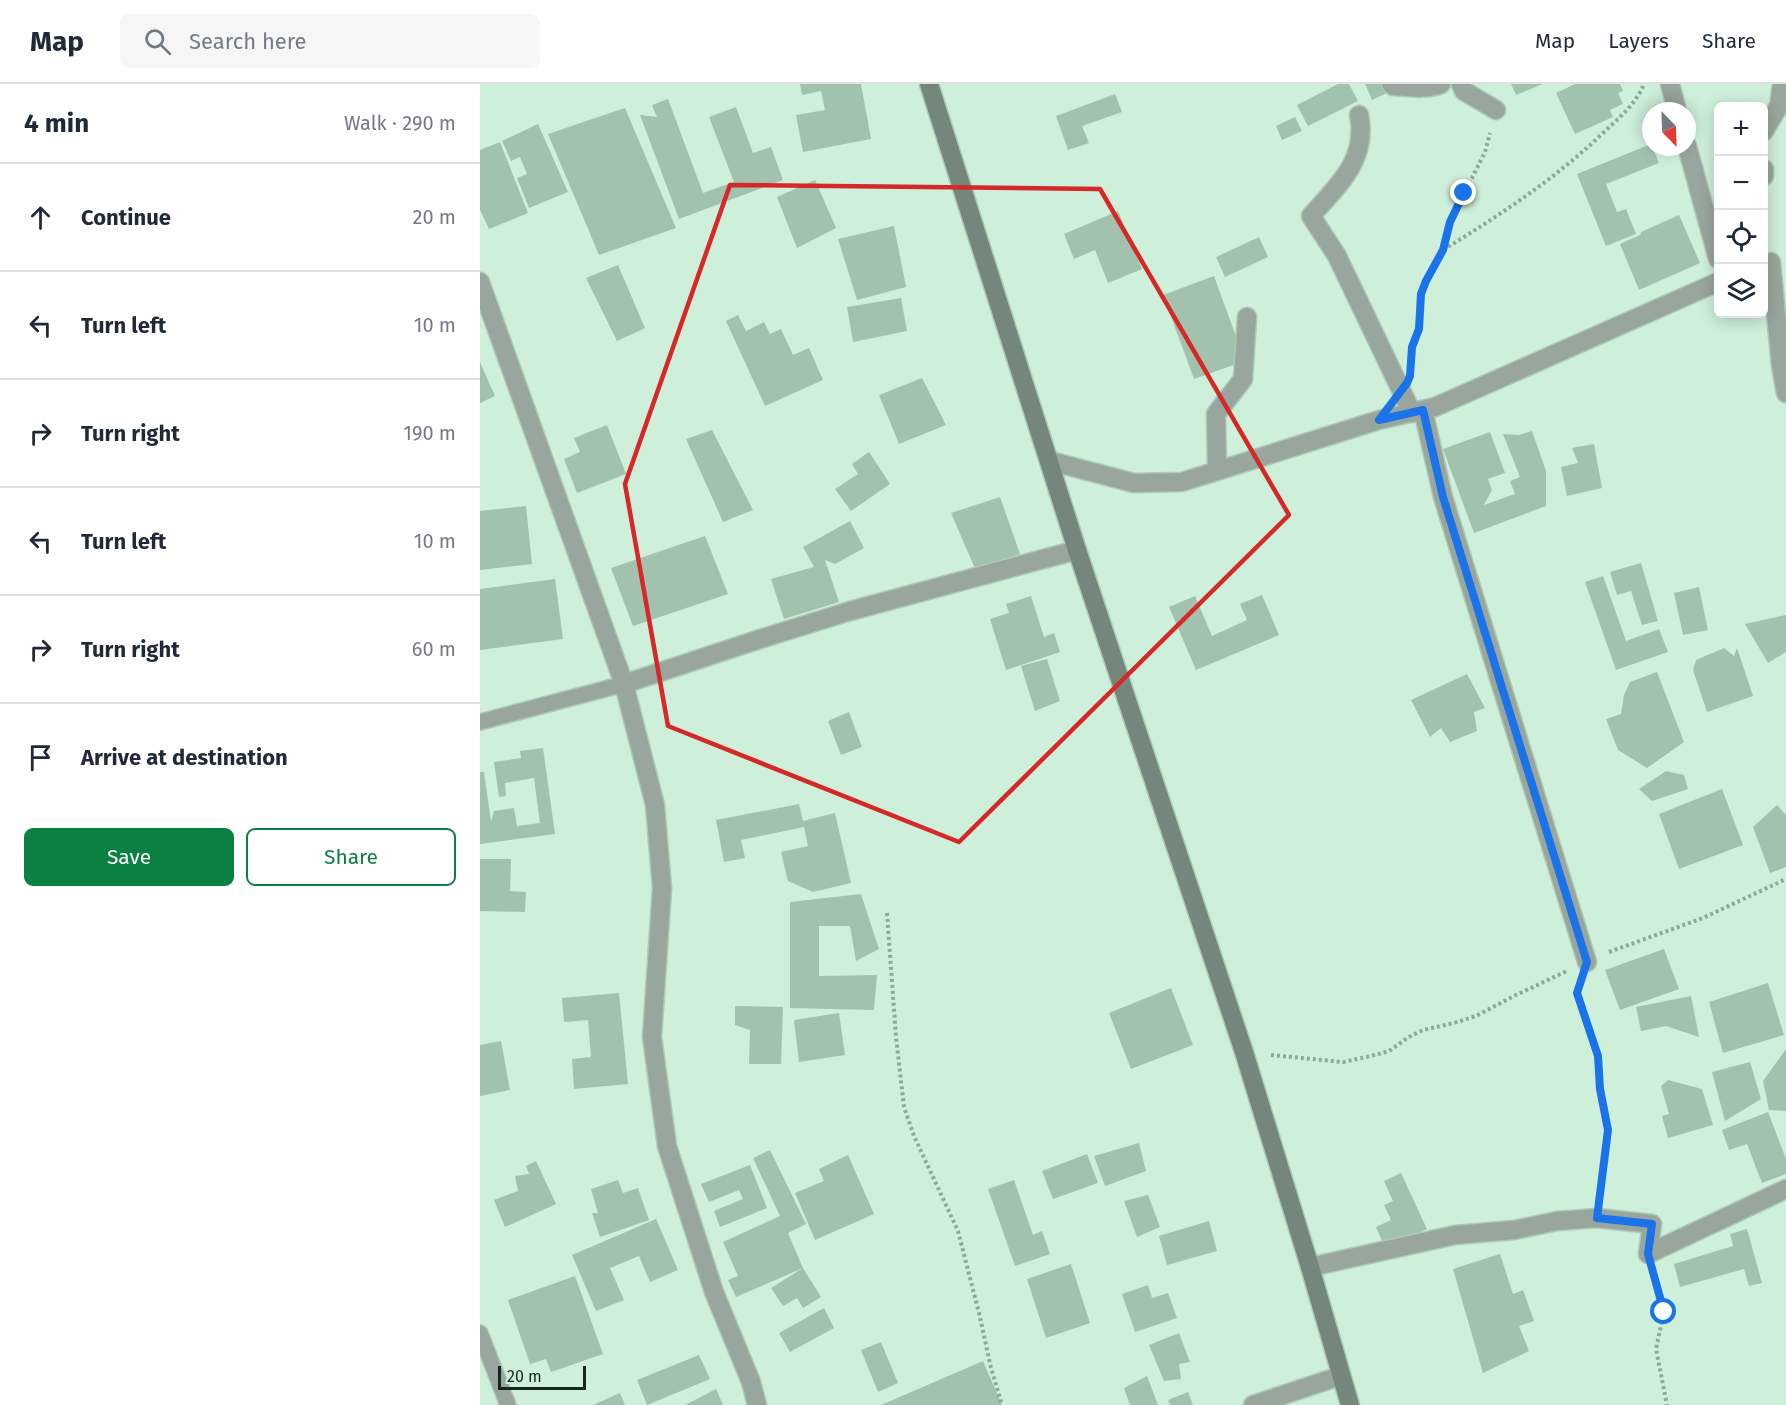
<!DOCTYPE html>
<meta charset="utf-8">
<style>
body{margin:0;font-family:"Fira Sans",sans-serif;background:#f6f6f7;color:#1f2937}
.controls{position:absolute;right:18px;top:18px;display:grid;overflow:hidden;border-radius:9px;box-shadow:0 3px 15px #0003}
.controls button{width:54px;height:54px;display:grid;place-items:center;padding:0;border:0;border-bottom:2px solid #e0e1e3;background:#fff;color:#1f2937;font:30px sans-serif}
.compass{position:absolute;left:1162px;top:18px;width:54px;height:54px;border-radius:50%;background:#fff;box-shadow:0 3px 15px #0003;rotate:157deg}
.scale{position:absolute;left:18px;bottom:15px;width:88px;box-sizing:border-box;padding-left:6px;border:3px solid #18241c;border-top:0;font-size:16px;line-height:21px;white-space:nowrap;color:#18241c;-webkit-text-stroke:4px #ceefd9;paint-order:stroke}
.stop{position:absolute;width:18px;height:18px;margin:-14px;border:4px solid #1a73e8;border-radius:50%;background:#fff}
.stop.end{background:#1a73e8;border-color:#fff;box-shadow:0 2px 6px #0008}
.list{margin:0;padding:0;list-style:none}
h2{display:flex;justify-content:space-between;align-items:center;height:78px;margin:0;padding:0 24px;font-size:26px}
h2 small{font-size:20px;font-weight:400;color:#747a83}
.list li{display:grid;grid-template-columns:39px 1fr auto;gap:18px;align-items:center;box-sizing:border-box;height:108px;padding:0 24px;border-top:2px solid #e0e1e3}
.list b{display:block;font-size:22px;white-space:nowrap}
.list em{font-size:20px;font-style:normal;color:#747a83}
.actions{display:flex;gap:12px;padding:18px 24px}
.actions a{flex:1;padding:14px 0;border:2px solid #0b8043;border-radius:9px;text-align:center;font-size:21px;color:#0b8043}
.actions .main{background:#0b8043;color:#fff}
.icon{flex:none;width:33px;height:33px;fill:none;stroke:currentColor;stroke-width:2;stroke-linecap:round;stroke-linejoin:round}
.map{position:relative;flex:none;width:1306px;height:1321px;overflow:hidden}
header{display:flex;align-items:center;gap:36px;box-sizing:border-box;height:84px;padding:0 30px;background:#fff;border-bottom:2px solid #e0e1e3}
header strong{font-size:28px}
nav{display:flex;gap:33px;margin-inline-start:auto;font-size:21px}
.search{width:420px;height:54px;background:#f6f6f7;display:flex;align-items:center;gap:15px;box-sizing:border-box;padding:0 21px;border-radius:9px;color:#747a83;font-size:22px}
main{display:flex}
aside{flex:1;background:#fff}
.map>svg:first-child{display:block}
.building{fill:#a3c2ae}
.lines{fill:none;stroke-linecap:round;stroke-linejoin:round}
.lane-casing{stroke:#adcab7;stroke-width:18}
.street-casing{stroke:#adcab7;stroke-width:21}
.secondary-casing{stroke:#adcab7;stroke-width:21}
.path{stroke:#8fa998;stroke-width:4;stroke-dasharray:3 3;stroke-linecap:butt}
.lane{stroke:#99a69d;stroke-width:15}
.street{stroke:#99a69d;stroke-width:18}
.secondary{stroke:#74877a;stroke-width:18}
.route{stroke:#1a73e8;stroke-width:8}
.marked{fill:none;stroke:#d62828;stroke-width:4.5;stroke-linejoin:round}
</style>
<header>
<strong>Map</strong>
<div class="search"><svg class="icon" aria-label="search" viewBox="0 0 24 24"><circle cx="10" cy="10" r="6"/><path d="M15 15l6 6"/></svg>Search here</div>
<nav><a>Map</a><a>Layers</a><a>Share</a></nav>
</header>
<main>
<aside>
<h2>4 min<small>Walk · 290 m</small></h2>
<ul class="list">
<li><svg class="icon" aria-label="ahead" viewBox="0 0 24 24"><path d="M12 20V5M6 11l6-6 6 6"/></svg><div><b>Continue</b></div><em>20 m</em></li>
<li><svg class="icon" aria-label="left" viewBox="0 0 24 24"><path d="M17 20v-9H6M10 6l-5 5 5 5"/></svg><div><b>Turn left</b></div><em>10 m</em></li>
<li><svg class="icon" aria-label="right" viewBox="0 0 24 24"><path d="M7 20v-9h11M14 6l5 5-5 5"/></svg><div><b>Turn right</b></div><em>190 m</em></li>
<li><svg class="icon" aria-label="left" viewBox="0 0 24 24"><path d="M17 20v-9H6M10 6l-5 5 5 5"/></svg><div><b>Turn left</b></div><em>10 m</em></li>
<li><svg class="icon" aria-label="right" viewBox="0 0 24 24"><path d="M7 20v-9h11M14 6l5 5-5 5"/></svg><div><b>Turn right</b></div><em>60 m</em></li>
<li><svg class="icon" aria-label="arrive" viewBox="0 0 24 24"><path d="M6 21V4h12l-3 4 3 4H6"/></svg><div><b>Arrive at destination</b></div></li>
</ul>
<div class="actions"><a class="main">Save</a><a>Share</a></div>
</aside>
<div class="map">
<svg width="1306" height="1321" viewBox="0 0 1306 1321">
<rect width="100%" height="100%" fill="#ceefd9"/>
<!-- building -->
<path class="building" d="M320 0H381L391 55 323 68 316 31 345 26 341 7 322 11Z
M858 0H869L878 17 828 42 817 21Z
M885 0H906L909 8 892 16Z
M1031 0H1063L1036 11Z
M1095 0H1140L1143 7 1138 9 1143 20 1130 26 1133 33 1095 50 1076 9Z
M635 10 642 28 602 42 609 59 588 66 576 32Z
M188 15 223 109 254 98 229 33 256 23 273 69 291 63 303 96 199 135 160 31 177 33 172 21Z
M145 24 196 144 119 171 68 50Z
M815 33 822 47 802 56 796 42Z
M58 40 88 108 49 124 37 94 47 90 40 73 31 77 22 57Z
M20 58 48 129 9 145 0 126V66Z
M1171 60 1179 79 1126 100 1137 128 1146 125 1156 150 1126 162 1097 90Z
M335 96 356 144 317 164 297 113Z
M638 127 662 185 628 199 615 166 594 175 584 150Z
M1199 131 1220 179 1159 206 1140 160 1160 151 1161 148Z
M414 142 426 203 377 216 358 155Z
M779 153 788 173 745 193 736 173Z
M138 181 165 244 137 257 106 194Z
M734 192 765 277 714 295 683 211Z
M421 214 427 247 373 258 367 223Z
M258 231 266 247 284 238 290 250 301 245 313 271 329 264 343 296 285 322 246 237Z
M0 278 15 312 0 319Z
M442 294 466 341 419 360 399 311Z
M127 341 146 390 97 409 84 375 100 368 94 354Z
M232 346 273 426 243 438 206 355Z
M1052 347 1066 387V422L994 449 963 365 1010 348 1025 389 1008 395 1012 406 1004 421 1035 410 1030 397 1040 393 1023 350 1039 351Z
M1114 360 1122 404 1087 412 1081 383 1098 379 1092 364Z
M389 368 410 400 371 427 355 405 378 390 372 380Z
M520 413 540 470 496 487 471 429Z
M46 422 52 480 0 486V427Z
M370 437 384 464 355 480 345 476 359 518 304 535 291 495 334 483 323 463Z
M225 452 248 510 153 542 131 484Z
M1161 479 1178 537 1162 541 1151 507 1137 511 1130 488Z
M1123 492 1146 557 1179 545 1188 568 1136 586 1105 498Z
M75 495 83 555 0 566V505Z
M1219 503 1228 546 1203 551 1194 509Z
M782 511 799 551 716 586 689 523 715 512 732 552 767 536 760 520Z
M551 512 564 553 574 549 580 568 526 586 510 535 529 529 526 520Z
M1306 531V568L1288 579 1265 540Z
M1244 564 1254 572 1257 564 1273 612 1227 628 1213 586 1216 576Z
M567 575 580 617 555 627 541 582Z
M1177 588 1204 658 1167 684 1138 666 1126 635 1141 630 1144 611 1150 598Z
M987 590 1005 624 994 628 997 647 970 658 961 644 950 653 931 616Z
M369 628 382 663 361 671 348 637Z
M63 664 75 750 0 760V688H4L11 738 14 727 34 724 37 742 60 739 54 694 25 699 26 712 19 713 14 678 41 674 40 667Z
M1186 687 1204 691 1208 705 1172 717 1159 705Z
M1242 705 1263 761 1199 785 1179 730Z
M319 720 323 737 355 729 371 799 333 808 308 797 301 768 328 762 324 743 261 756 265 774 244 778 236 736Z
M1297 721 1306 731V783L1290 789 1273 743Z
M0 775H31L30 807 46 808 45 828 0 827Z
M381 810 399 865 376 877 370 842H339V892L397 891 394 926 310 924V818Z
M1184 865 1199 905 1140 926 1125 886Z
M1288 899 1304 951 1243 969 1229 918Z
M691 904 713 961 651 985 629 929Z
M139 909 148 1000 94 1005 92 975 111 973 108 936 84 938 82 914Z
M1211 912 1219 953 1186 942 1161 947 1156 923Z
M255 922 303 923 301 980H269L270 946 255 941Z
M359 929 365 971 319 978 314 936Z
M21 957 30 1006 0 1012V961Z
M1306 965V1027L1289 1026 1283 997Z
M1270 978 1281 1015 1245 1037 1232 988Z
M1188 996 1222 1005 1233 1041 1188 1054 1182 1032 1189 1030 1181 1002Z
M1288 1028 1306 1075V1090L1282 1099 1267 1060 1249 1066 1242 1046Z
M659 1059 666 1087 625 1102 614 1072Z
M290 1066 326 1140 308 1149 323 1184 341 1213 323 1224 317 1214 303 1222 291 1204 323 1184 256 1213 248 1196 258 1192 243 1158 300 1132 273 1074Z
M607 1070 618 1099 573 1115 562 1087Z
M368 1071 394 1130 335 1156 315 1109 344 1097 339 1085Z
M56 1077 76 1120 25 1143 14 1116 38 1107 35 1092 49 1090 46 1082Z
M270 1081 287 1124 240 1143 234 1127 263 1115 259 1106 229 1118 221 1100Z
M921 1089 947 1145 905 1164 896 1143 911 1136 904 1121 913 1117 904 1097Z
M138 1096 143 1109 158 1104 169 1136 120 1153 112 1129H118L111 1105Z
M534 1096 553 1151 562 1147 570 1170 535 1182 508 1105Z
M668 1111 680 1143 657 1153 644 1117Z
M176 1135 198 1186 170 1198 159 1172 130 1184 144 1216 116 1227 92 1171Z
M729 1137 737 1167 687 1181 679 1152Z
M1267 1145 1282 1199 1269 1202 1264 1185 1200 1203 1194 1180 1253 1162 1250 1150Z
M1020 1170 1033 1210 1043 1206 1054 1237 1039 1242 1049 1267 1003 1289 973 1185Z
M591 1180 610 1239 566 1254 547 1195Z
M95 1192 123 1270 71 1288 66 1275 50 1280 28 1216Z
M668 1201 672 1214 688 1209 697 1234 655 1248 642 1210Z
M344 1224 354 1244 310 1268 299 1249Z
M699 1249 710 1278 699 1280 701 1295 684 1297 669 1261Z
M401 1258 418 1299 398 1308 381 1266Z
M219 1271 230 1295 167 1321 157 1296Z
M503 1277 522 1321H401Z
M667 1292 678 1321H650L644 1304Z
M236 1305 243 1321H205Z
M708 1308 713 1321H690L688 1316Z
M140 1309 145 1321H113Z"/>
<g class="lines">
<!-- lane casing -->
<g class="lane-casing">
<path id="lane" d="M0 638 144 600
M0 1249 28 1321"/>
</g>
<!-- street casing -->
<g class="street-casing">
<path id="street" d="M911 0 913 2C928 3 947 6 961 0
M981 0 984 7 1016 26
M1190 0 1197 27
M879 31C888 76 858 101 831 132L857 172 932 329
M1284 47 1299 22 1302 0
M1207 62 1238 175
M1284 85V92
M1291 178 1301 282 1306 309
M0 198 144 600 175 721 182 804 172 953 187 1062 234 1208 271 1298 277 1321
M943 326 963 413 1107 878
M570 377 654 399 702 398 899 336 955 323 1238 198
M737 387 736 330 763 295 767 233
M144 600 280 555 370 527 597 466
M830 1183 975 1151 1034 1146 1077 1137 1117 1134 1172 1140 1168 1170 1306 1105
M773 1321 860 1292"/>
</g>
<!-- secondary casing -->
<g class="secondary-casing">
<path id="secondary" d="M449 0 597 466 764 968 830 1183 870 1321"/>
</g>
<!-- path -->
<path class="path" d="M963 166C1020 131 1075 95 1123 49 1139 34 1156 20 1164 0
M931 268 939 245 941 210 946 197 963 166 970 138 1005 68 1010 49
M407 829 416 953 424 1023 434 1052 478 1147 500 1233 510 1280 522 1321
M1129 868 1223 834 1306 795
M1100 900 1097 909 1118 972 1121 1005 1128 1046 1120 1112
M791 971 863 978 891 972 909 967 927 954 943 946 974 939 996 932 1034 912 1087 887
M1174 1191 1184 1228 1176 1265 1187 1321"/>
<!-- lane -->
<use href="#lane" class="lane"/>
<!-- street -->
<use href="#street" class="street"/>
<!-- secondary -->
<use href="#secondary" class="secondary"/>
</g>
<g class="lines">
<!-- route -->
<path class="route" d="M984 109 970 138 963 166 946 197 941 210 939 245 932 263 930 292 927 299 899 336 943 326 963 413 1107 878 1097 909 1118 972 1120 1005 1128 1046 1117 1134 1172 1140 1168 1170 1184 1228"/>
</g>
<!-- marked area -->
<path class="marked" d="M250 101 620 105 809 431 479 758 188 642 145 400Z"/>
</svg>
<div class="controls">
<button>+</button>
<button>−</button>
<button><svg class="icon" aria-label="locate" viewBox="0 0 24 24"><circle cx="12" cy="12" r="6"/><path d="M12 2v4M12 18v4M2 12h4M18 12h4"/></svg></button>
<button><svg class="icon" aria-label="layers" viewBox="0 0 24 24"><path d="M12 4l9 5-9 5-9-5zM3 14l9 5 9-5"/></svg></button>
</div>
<svg class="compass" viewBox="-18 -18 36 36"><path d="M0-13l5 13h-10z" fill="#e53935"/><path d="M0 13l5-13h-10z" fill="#747a83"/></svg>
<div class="scale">20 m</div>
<div class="stop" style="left:1184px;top:1228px"></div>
<div class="stop end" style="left:984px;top:109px"></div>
</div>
</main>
